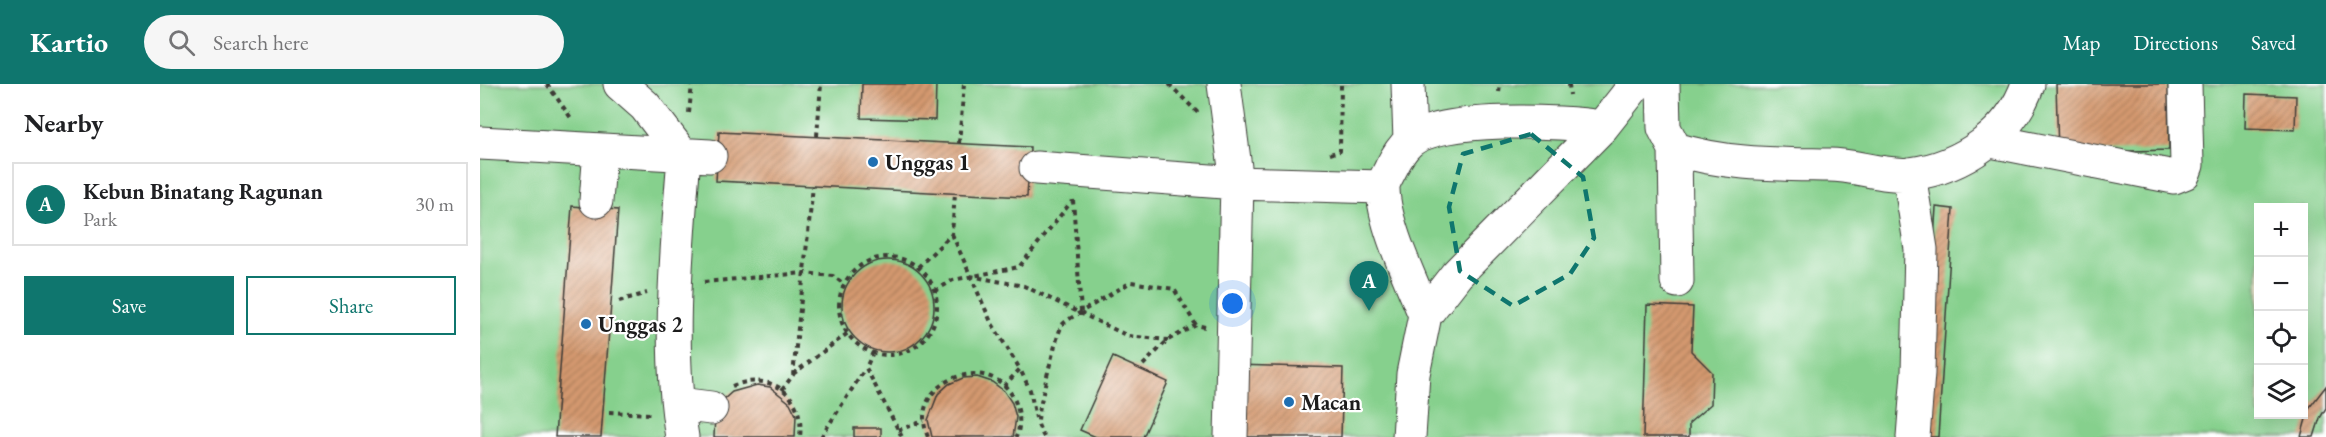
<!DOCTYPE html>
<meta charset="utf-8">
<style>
body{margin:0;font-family:"EB Garamond",serif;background:#f6f6f6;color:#202124}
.controls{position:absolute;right:18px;bottom:18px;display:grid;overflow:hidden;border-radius:0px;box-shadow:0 6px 24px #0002}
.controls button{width:54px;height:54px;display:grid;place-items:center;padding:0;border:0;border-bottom:2px solid #e0e0e0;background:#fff;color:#202124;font:30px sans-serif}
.you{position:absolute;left:753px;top:220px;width:21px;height:21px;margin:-15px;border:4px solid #fff;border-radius:50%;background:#1a73e8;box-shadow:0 0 0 9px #1a73e833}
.badge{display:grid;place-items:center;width:39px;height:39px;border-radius:50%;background:#0f766e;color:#fff;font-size:20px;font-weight:700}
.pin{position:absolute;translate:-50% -50px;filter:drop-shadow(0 2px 3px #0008)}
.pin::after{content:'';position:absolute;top:32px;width:21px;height:18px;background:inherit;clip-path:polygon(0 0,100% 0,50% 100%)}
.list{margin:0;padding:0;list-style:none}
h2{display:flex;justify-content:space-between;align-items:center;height:78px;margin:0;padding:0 24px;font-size:26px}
h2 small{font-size:20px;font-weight:400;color:#757577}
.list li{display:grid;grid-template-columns:39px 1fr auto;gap:18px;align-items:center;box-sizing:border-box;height:84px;margin:0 12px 12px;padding:0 12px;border:2px solid #e0e0e0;border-radius:0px}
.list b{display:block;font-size:22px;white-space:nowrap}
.list p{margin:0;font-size:20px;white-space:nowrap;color:#757577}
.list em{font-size:20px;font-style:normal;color:#757577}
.actions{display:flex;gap:12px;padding:18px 24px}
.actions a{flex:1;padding:14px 0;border:2px solid #0f766e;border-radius:0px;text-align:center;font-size:21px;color:#0f766e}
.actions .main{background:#0f766e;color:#fff}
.icon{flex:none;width:33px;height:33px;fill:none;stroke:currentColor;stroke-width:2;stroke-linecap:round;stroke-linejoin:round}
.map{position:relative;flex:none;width:1846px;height:353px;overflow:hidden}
header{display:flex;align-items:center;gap:36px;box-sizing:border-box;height:84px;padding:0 30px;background:#0f766e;color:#fff}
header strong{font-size:28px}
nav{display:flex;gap:33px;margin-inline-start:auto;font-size:21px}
.search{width:420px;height:54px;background:#f6f6f6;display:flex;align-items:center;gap:15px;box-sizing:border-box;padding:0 21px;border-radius:33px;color:#757577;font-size:22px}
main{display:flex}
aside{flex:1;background:#fff}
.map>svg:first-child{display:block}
.green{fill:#86d08d;stroke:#517654;stroke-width:1.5;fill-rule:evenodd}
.building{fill:url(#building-hatch)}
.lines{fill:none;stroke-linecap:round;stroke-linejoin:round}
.minor-casing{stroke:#3c3a36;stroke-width:35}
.path{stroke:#3c3a36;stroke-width:4;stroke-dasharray:4.5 4.5;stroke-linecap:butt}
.minor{stroke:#fff;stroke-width:33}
.marked{fill:none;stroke:#0f766e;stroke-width:4.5;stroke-dasharray:12 8;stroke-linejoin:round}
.poi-dot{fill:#1f6fb2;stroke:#fff;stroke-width:2}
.labels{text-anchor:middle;stroke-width:4.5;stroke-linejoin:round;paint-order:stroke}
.poi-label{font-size:22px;font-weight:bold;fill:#1c1c1c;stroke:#fff;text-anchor:start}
</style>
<header>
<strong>Kartio</strong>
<div class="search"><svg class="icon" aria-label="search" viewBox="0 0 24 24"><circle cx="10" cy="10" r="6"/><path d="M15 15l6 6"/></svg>Search here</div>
<nav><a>Map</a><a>Directions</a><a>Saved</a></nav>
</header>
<main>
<aside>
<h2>Nearby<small></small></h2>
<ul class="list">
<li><span class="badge">A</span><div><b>Kebun Binatang Ragunan</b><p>Park</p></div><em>30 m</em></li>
</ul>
<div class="actions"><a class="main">Save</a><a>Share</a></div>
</aside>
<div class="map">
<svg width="1846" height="353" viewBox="0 0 1846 353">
<defs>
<pattern id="building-hatch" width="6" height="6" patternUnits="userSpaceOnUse" patternTransform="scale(1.5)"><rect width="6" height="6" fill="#d4996f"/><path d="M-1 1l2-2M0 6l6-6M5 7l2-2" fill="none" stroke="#ab7c5a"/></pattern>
</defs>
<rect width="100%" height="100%" fill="#fff"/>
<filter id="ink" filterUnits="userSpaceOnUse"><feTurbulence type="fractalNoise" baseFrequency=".0167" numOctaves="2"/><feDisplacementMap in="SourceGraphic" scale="12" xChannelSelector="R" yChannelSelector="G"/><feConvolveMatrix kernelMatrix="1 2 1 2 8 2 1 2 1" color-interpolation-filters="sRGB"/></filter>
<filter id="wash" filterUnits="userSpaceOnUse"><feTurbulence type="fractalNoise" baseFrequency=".008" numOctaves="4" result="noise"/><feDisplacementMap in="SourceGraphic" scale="24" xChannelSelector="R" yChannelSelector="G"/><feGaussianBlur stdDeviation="1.35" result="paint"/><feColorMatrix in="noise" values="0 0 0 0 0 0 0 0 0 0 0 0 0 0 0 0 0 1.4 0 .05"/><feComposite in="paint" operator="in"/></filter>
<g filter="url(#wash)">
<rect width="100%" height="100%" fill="#eee6ca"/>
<!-- green -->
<path class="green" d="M0 0H1846V353H0ZM1778 123H1824V330H1778Z"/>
<g id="blocks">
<!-- building -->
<path class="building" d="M382 0H456L455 36 381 34Z
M1576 0H1688L1689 66 1578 69Z
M1766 10 1816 12 1815 46 1765 44Z
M239 48 550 63 547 113 236 97Z
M92 122 138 126 121 353H75Z
M1456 123 1473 125 1458 353H1442Z
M362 222a46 46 0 1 1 92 0a46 46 0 1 1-92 0Z
M1167 221 1213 223 1211 267 1232 288 1231 320 1209 339V353H1163Z
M633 273 688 298 663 353H616L600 346Z
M756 281 863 284 861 353H754Z
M497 293 512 298 524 307 532 319 536 333 533 353H452L448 336 458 310 469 300 483 294Z
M277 301 290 303 310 319 316 331 315 353H234L235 330 242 317 252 308Z
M1846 302V324L1840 334 1834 353H1821L1829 324Z
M374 344H401V353H374Z"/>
</g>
</g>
<g filter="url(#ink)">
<use href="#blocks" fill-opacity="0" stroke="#3c3a36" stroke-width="1.5"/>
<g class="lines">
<!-- minor casing -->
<g class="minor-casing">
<path id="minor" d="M140 0 165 22 204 73C197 162 187 265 202 353
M744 0 757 99 751 353
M928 0 930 57
M1183 0 1184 44 1195 65C1247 81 1296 80 1349 81 1376 81 1405 93 1431 90 1482 83 1531 50 1548 0
M1511 57 1694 93 1704 89 1707 81 1705 0
M0 59 230 72
M1195 65 1197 197
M556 84 757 99 902 103
M1429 90 1441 165 1438 289 1433 353
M116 117 120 66
M945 231C931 196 904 142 903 105 902 99 908 91 911 84 915 76 922 64 929 58 958 31 1083 37 1122 43
M198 320 231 324
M929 353 933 290 945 231 977 190 1122 43 1156 0"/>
</g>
<!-- path -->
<path class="path" d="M67 0 91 34
M689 0 718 29
M1089 0 1090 11
M1019 8 1020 0
M209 29 212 0
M337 52 341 0
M479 59 484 0
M850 70 860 67 861 0
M593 116 601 228 651 198 694 205 716 241 725 243
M472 150 511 238 540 285
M359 222a49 49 0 1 1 98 0a49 49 0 1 1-98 0Z
M438 183 472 150 475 109
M490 192 544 202 648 252 688 256
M224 198 324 189 353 192 364 200
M455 207 473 196 539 183 592 117
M139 217 167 209
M393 268 386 284 422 353
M663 281 688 256 716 241
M313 290 368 249
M252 302C291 287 325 310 320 353
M524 302 540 285 550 306 556 334
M302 306 313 291 333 102
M129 328 171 330
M418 346 444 337
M341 353 385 285
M448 353C423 293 522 261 538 326 540 334 540 345 536 353
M564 353C562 349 559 344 558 340 556 332 577 249 582 241 586 236 595 232 601 228"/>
<!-- minor -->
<use href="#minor" class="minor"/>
</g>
</g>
<!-- marked area -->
<path class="marked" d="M1051 50 1103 93 1114 154 1090 190 1033 222 980 187 969 123 983 70Z"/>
<!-- markers -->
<g class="poi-dot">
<circle cx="393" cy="78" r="6"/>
<circle cx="106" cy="240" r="6"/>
<circle cx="809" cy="318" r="6"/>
</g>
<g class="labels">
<!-- poi labels -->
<g class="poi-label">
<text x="405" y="86">Unggas 1</text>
<text x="118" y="248">Unggas 2</text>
<text x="821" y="326">Macan</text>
</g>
</g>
</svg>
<div class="controls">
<button>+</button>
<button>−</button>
<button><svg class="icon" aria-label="locate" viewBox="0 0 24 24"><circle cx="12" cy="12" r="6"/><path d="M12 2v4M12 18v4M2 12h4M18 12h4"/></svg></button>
<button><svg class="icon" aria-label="layers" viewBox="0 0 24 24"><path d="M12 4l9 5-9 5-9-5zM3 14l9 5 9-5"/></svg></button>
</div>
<div class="you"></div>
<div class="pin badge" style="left:889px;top:227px">A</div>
</div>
</main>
